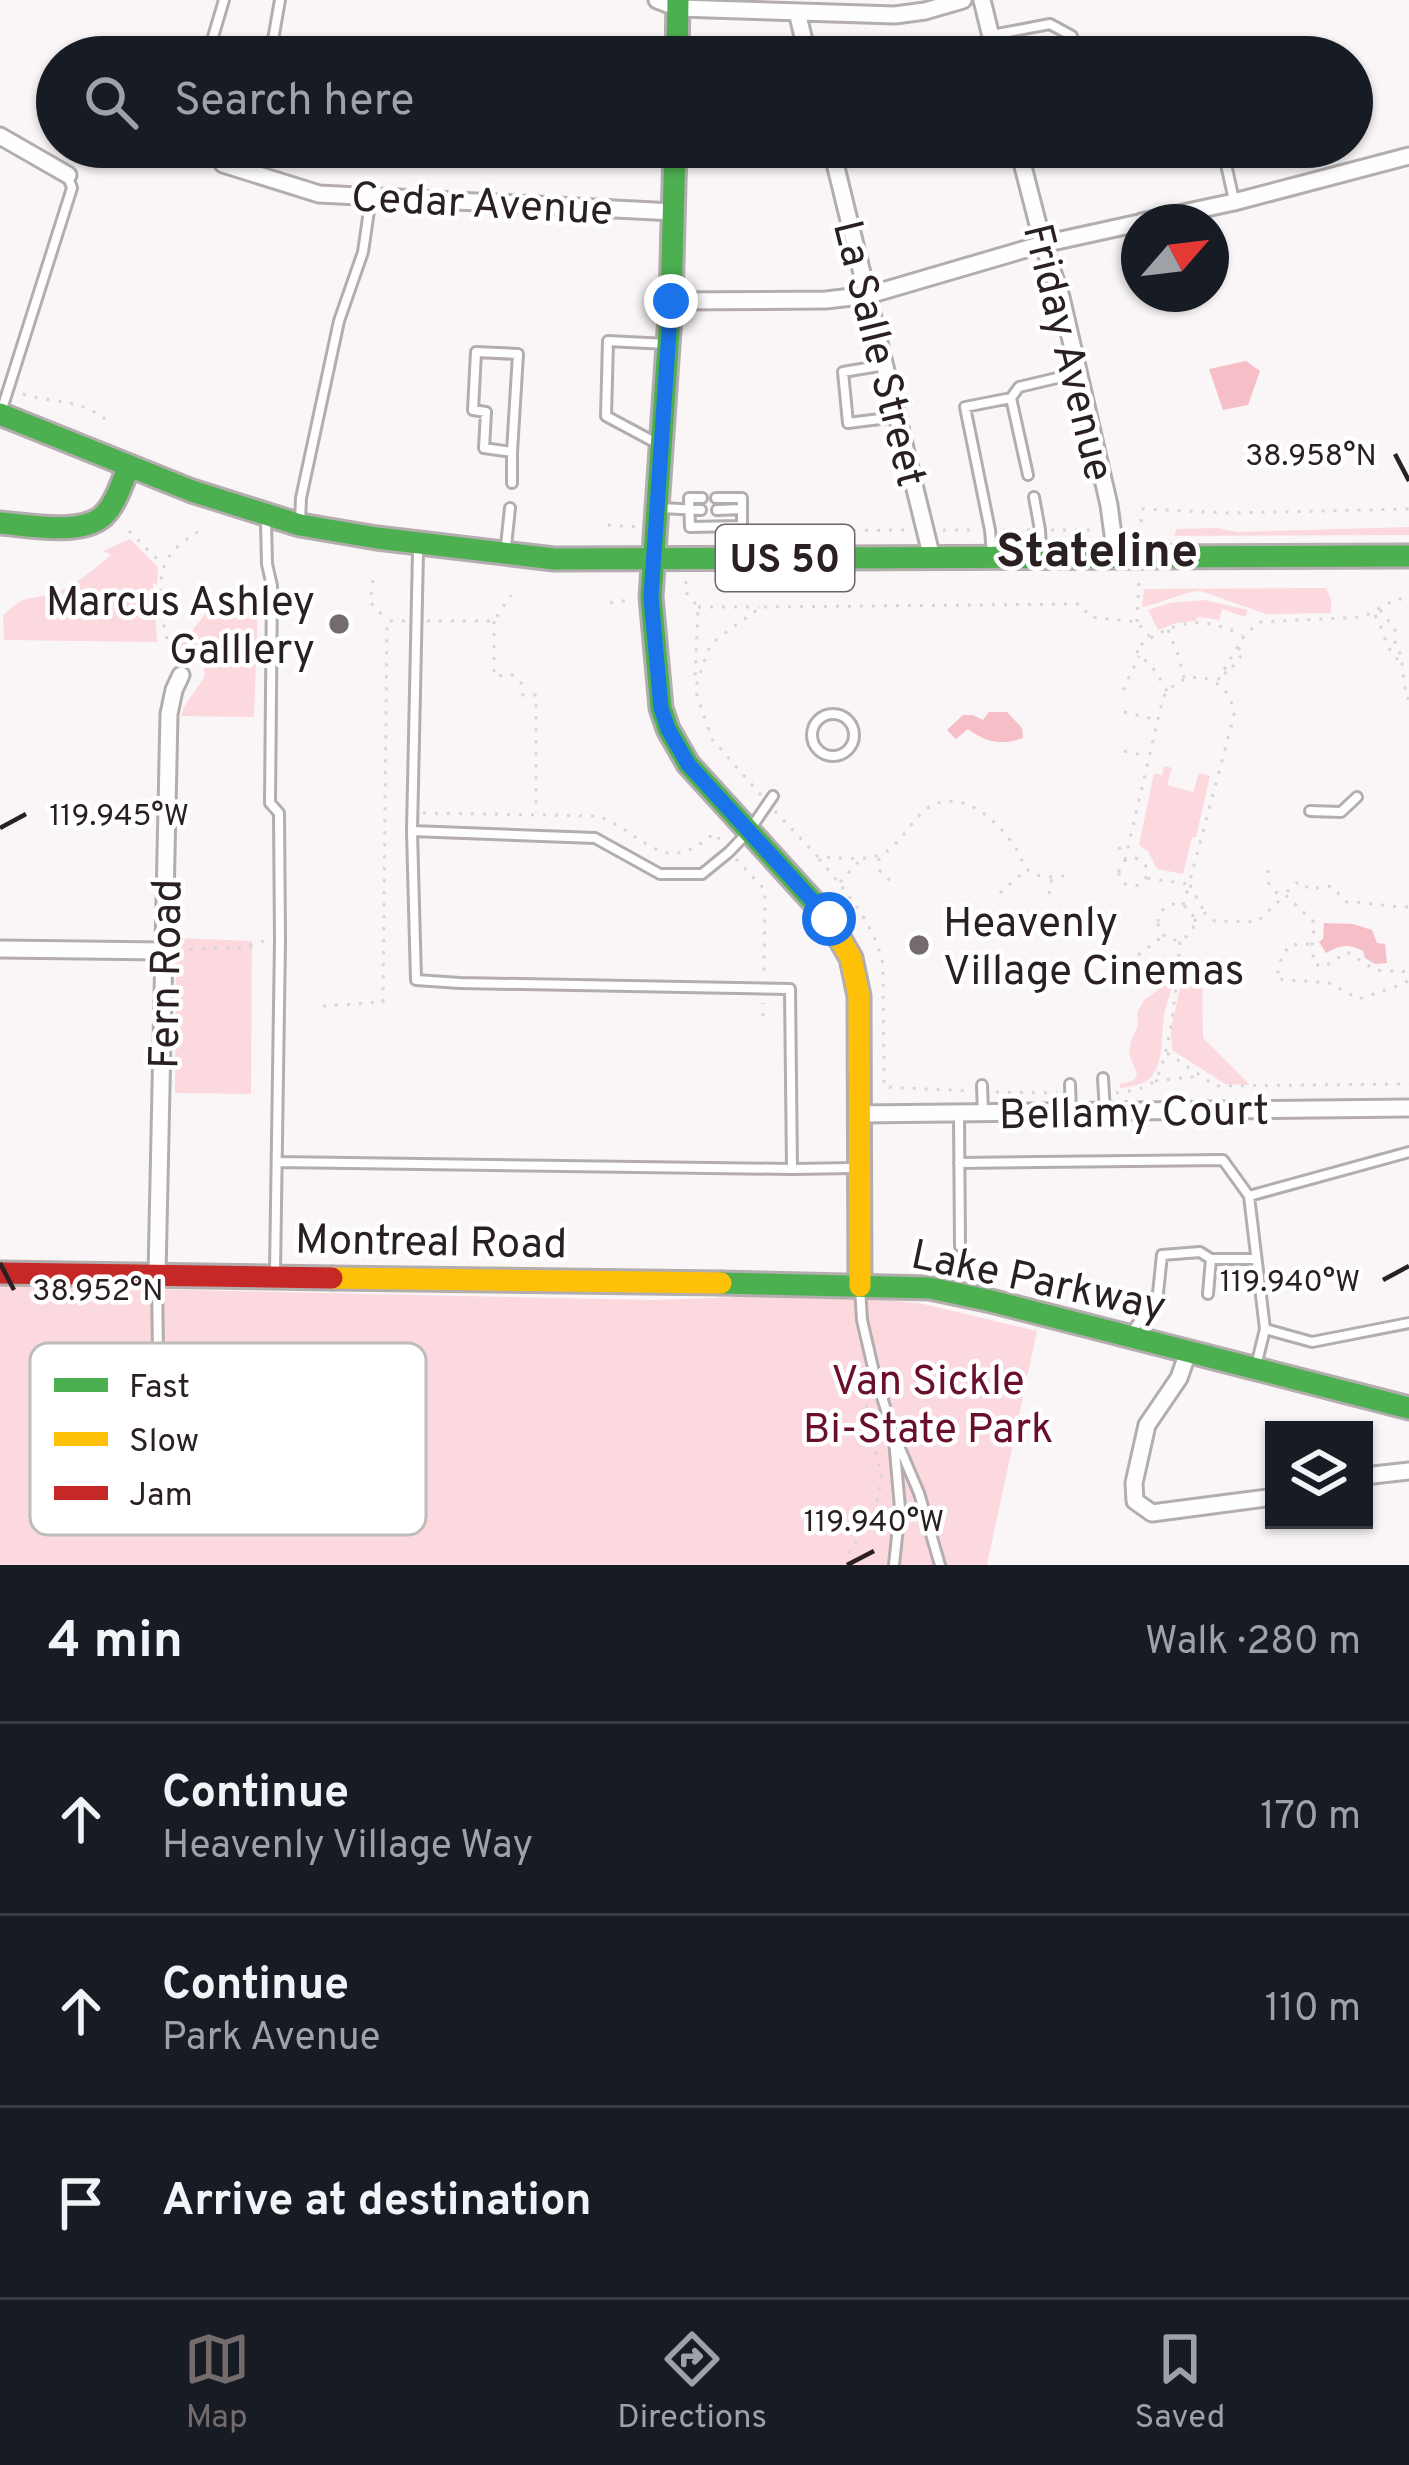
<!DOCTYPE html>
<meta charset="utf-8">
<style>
body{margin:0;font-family:Overpass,sans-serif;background:#20242c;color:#f1f3f6}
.controls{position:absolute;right:36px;bottom:36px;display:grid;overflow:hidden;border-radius:0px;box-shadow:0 3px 9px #0004}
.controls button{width:108px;height:108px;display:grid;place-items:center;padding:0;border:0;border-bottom:3px solid #363941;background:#171b24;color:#f1f3f6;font:60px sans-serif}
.compass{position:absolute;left:1121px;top:204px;width:108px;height:108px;border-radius:50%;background:#171b24;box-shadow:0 3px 9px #0004;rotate:62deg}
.stop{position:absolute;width:36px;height:36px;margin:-27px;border:9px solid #1a73e8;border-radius:50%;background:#fff}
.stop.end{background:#1a73e8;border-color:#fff;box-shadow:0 3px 12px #0008}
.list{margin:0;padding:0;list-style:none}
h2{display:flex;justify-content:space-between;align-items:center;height:156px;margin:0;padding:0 48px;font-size:51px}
h2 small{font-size:39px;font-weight:400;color:#9ea1a6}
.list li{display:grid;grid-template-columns:78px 1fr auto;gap:36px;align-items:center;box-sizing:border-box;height:192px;padding:0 48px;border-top:3px solid #363941}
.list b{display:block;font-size:45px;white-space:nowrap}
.list p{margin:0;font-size:39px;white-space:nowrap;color:#9ea1a6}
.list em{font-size:39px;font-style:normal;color:#9ea1a6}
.icon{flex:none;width:66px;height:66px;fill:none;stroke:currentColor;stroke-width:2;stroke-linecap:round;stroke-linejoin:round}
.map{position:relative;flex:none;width:1409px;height:1565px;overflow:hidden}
.search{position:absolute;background:#171b24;box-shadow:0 3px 9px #0004;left:36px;right:36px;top:36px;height:132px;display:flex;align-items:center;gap:30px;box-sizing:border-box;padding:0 42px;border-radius:66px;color:#9ea1a6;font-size:45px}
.sheet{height:732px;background:#171b24}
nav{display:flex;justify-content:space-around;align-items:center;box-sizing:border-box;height:168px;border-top:3px solid #363941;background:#171b24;font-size:33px;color:#9ea1a6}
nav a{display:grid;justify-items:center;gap:6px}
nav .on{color:#736b6c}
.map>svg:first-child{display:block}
.green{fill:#fbd9de;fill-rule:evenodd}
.water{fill:#f6bec7}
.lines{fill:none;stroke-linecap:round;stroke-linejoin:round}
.lane-casing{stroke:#b4adae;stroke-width:14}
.street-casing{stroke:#b4adae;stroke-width:21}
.fast-casing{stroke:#b4adae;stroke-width:27}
.slow-casing{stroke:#b4adae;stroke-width:27}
.jam-casing{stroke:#b4adae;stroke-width:27}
.path{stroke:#d7d5d5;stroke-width:3;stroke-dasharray:3 9;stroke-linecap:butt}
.lane{stroke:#fefefe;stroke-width:8}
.street{stroke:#fefefe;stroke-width:15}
.fast{stroke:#4caf50;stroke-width:21}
.slow{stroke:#ffc107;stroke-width:21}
.jam{stroke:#c62828;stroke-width:21}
.route{stroke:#1a73e8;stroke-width:15}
.ticks{fill:none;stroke:#2b2021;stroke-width:4.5}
.poi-dot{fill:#736b6c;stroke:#fff;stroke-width:4.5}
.labels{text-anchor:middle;stroke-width:9;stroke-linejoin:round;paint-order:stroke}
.shield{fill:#fff;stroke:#6b6364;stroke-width:3}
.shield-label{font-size:39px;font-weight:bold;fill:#2b2021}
.street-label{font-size:42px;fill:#2b2021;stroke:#fff}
.poi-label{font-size:42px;fill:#2b2021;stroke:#fff;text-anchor:end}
.park-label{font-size:42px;fill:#6a0f2b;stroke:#fff}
.quarter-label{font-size:48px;font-weight:bold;fill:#2b2021;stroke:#fff}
.key{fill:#fff;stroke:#bfbcbc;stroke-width:3}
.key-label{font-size:33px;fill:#2b2021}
.ticks-label{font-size:30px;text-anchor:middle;fill:#2b2021;stroke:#fff;stroke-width:9;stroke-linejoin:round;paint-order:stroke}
</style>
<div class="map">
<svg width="1409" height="1565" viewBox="0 0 1409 1565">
<rect width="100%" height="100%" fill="#faf6f7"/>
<!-- green -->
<path class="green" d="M1409 527V535L1174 536 1177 529 1217 528 1238 532Z
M130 539 158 567 157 585 153 583 157 642 4 640 3 616C26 592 27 602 54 593 76 585 94 569 111 555L103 551Z
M1326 588 1331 599V613L1266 614 1201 591C1181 592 1161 604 1142 607L1144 589Z
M1204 600 1248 610 1245 617 1222 609 1219 620 1197 617 1196 621 1176 623 1158 630 1148 610 1170 603Z
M232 605 258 608 254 717 181 716C185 700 198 690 205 675L200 655 189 648 177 649 211 607Z
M1164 766 1172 768 1167 785 1193 792 1199 773 1210 776 1196 837H1192L1183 874 1157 869 1148 851 1139 845 1154 773 1162 775Z
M176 938 252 941 251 1094 175 1093Z
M1185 966 1202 968 1203 1038 1250 1085 1225 1084 1172 1050 1171 1028Z
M1174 969C1174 986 1167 1000 1164 1016 1161 1034 1164 1058 1154 1073 1146 1085 1133 1086 1120 1088V1084L1133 1081 1137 1074 1129 1054 1131 1040 1138 1026 1137 1013 1144 1000 1157 991Z
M0 1286 653 1300 767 1296 851 1297 919 1303 1037 1331 987 1565H0ZM99 1372H233L234 1441H344L361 1462 360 1519H255L208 1493 99 1482Z"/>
<!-- water -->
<path class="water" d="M1246 361 1260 371 1248 405 1223 410 1209 369Z
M989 712H1007L1022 728 1023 738C1002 746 985 742 968 729L956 739 947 730 963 715H973L983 720Z
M1324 923 1353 924 1372 930 1377 943 1385 944 1387 963 1375 964 1365 958 1363 951C1348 943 1341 945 1326 953L1319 942 1323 939Z"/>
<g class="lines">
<!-- lane casing -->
<g class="lane-casing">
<path id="lane" d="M992 35 1050 24 1072 36 1077 57
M207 57 224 0
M270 57 280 0
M1225 160 1234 200
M249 172 254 147
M476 352 518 354 512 452 484 448 486 412 473 410Z
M885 365 843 372 848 423 896 417
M1011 398 1019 387 1078 373
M2 409 72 188 68 177
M660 445 606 416 608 341 667 344
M512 483V452
M1034 497 1040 530 1041 550
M702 498H689L690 527 742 526
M716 498H742V551
M661 508 701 510
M717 510 742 509
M300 521 301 498 339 321 363 252 371 197
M266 523 267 564 272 586 270 803 279 813 280 941 275 1272
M506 546 510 508
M418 551 412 831 595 838 660 874H702L729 852 749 831 773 796
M992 553 990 530 965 407 1011 398 1028 475
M812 735a21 21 0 1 1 42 0a21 21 0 1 1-42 0Z
M1310 811 1341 812 1357 797
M412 831 416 980 460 983 790 989 792 1169 854 1168
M1103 1078 1105 1112
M1070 1084 1071 1112
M982 1085 983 1113
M959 1115 960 1246
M277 1162 791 1169
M959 1163 1223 1160 1249 1196 1409 1152
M1249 1196 1265 1329 1256 1366
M157 1276 158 1355
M860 1288 862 1320 874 1372 893 1432 919 1493 940 1565
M1208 1294 1211 1259H1255
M1265 1329 1312 1342 1409 1323
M1132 1332 1158 1293 1162 1255 1200 1252 1211 1259
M894 1440 900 1508 894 1565"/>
</g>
<!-- street casing -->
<g class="street-casing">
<path id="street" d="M657 0 678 8 895 15 925 11 963 0
M982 0 996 57
M797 12 808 57
M0 136 68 175
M831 147 932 558
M1018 147 1043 244 1061 297 1109 505 1116 557
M223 164 319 194 674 212
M1141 222 1234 202 1409 156
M671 301 826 300 869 295 1043 244 1139 223
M0 949 164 951
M859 1114 1409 1108
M157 1275 169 714 174 690 181 675
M1188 1352 1179 1378 1147 1425 1134 1483 1135 1501 1152 1513 1274 1497
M1364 1476 1409 1471"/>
</g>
<!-- fast casing -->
<g class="fast-casing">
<path id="fast" d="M677 57 678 0
M675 147 671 301 651 597 661 708 668 729 688 764 829 919 834 929
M0 414 192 491 300 525 377 538 554 559 1409 556
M0 523C27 525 81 536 103 516 116 504 122 482 129 466
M721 1283 930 1288 987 1300 1409 1408"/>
</g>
<!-- slow casing -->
<g class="slow-casing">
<path id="slow" d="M834 929 851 958 859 996 860 1286
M332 1278 721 1283"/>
</g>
<!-- jam casing -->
<g class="jam-casing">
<path id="jam" d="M0 1273 332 1278"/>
</g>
<!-- path -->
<path class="path" d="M23 394C52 403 80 399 105 419
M608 525 640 527
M943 530H976
M1003 530H1030
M1051 530H1096
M129 531 155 557 163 562
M757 531 910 530
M1139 534 1143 509 1230 513 1409 509
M373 580 370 602 386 619
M686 581 685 591 698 607 695 680
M610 603 630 600
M698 607H759
M1380 610 1395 629V647L1401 654 1406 697 1409 699
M1375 615C1388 638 1381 643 1401 663
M427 621H494L511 595
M494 621V676L513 675 522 684 523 695H536V813
M1137 622 1139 580
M1168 630 1179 657 1184 678
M174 662C163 631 149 575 175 549 182 542 191 537 199 531
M1224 672 1227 674 1244 652 1238 648
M1218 680 1244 636 1259 622 1363 617 1397 599H1409
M1123 690 1139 656
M1167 691 1156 672 1135 649C1172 621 1200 614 1242 635
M1124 712 1154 719
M1124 751 1146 756
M761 795 712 739 695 689 708 650 718 638 761 607 1080 604 1090 617 1137 622 1150 637
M775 811 818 857C836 857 858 861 876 856 909 848 913 794 959 802 983 807 1005 831 1017 850 1022 859 1023 868 1032 873 1043 879 1058 876 1070 876
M423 813 598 816C647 835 663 879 714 833L722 842
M1119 847 1124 858
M1119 872a14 14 0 1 1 28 0a14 14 0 1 1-28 0Z
M879 858V870L896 886
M736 859 765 890 764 975
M819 859C845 890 874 923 883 964L884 1087 968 1091
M1125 860 1163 698C1184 663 1232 675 1234 716L1189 884 1145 878
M1268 870 1269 885 1282 898
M840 882 862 858
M1190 885 1205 913
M1287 892 1296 883H1304L1308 889 1331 886 1347 902C1369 902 1387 907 1409 907
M1000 893 1025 871
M1049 894 1052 878
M1158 922a18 18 0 1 1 36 0a18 18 0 1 1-36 0Z
M1183 905 1189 885
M1194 921 1205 913 1215 921 1257 922 1285 895 1315 923 1312 944 1314 964 1324 967 1347 952 1375 970 1409 972
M1309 944 1289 945 1279 964 1277 979 1329 983 1359 999 1403 984 1409 980
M178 950 247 947 269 939
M1138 955 1162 937
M323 1006 383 1002 387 621H405
M763 1016V1003
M1167 1053 1216 1086 1409 1084
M1155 1081 1199 1076
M996 1092 1058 1093
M1116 1093C1127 1091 1144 1090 1153 1082 1171 1064 1178 968 1180 939
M851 1565 848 1554 873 1516 882 1479 859 1371"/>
<!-- lane -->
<use href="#lane" class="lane"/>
<!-- street -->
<use href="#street" class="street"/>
<!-- fast -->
<use href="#fast" class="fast"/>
<!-- slow -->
<use href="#slow" class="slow"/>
<!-- jam -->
<use href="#jam" class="jam"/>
</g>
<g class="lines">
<!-- route -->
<path class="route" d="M671 301 651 597 661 708 668 729 688 764 829 919"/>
</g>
<!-- ticks -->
<path class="ticks" d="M1395 454 1409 481M0 828 26 814M0 1263 14 1290M1383 1280 1409 1266M847 1565 874 1551"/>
<!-- markers -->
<g class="poi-dot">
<circle cx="339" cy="624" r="12"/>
<circle cx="919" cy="945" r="12"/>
</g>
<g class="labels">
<!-- shield labels -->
<rect class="shield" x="716" y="525" width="138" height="66" rx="9"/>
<g class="shield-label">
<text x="785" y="572">US 50</text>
</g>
<!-- street labels -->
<g class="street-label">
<text transform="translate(482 202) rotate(3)" y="15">Cedar Avenue</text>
<text transform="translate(1070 352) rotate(76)" y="15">Friday Avenue</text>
<text transform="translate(881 353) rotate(76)" y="15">La Salle Street</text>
<text transform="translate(164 974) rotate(-89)" y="15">Fern Road</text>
<text transform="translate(1134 1111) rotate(-1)" y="15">Bellamy Court</text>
<text transform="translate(431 1240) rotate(1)" y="15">Montreal Road</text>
<text transform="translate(1039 1279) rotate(12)" y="15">Lake Parkway</text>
</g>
<!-- poi labels -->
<g class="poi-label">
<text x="315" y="615">Marcus Ashley<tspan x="315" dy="48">Galllery</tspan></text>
<text x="943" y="936" text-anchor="start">Heavenly<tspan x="943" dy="48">Village Cinemas</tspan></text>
</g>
<!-- park labels -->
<g class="park-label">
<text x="928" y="1394">Van Sickle<tspan x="928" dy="48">Bi-State Park</tspan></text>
</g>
<!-- quarter labels -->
<g class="quarter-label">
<text x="1097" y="566">Stateline</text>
</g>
</g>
<!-- legend -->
<rect x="30" y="1343" width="396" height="192" rx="18" class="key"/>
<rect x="54" y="1378" width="54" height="14" fill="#4caf50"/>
<rect x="54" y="1432" width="54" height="14" fill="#ffc107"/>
<rect x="54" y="1486" width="54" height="14" fill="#c62828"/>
<g class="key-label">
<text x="129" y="1397">Fast</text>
<text x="129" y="1451">Slow</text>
<text x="129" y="1505">Jam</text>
</g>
<g class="ticks-label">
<text x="1311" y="465">38.958°N</text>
<text x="119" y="825">119.945°W</text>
<text x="1290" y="1291">119.940°W</text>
<text x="98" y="1300">38.952°N</text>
<text x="874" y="1531">119.940°W</text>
</g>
</svg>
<div class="controls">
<button><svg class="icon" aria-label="layers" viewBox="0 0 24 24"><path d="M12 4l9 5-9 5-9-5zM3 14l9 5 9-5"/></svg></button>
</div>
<svg class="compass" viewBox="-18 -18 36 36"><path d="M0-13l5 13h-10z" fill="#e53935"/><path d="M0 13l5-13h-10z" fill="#9ea1a6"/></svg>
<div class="stop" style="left:829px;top:919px"></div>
<div class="stop end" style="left:671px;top:301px"></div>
<div class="search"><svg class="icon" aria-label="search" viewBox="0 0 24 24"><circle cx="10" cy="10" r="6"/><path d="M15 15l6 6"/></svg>Search here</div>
</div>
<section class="sheet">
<h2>4 min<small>Walk · 280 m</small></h2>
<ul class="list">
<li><svg class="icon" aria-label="ahead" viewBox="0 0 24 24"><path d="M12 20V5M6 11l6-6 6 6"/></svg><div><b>Continue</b><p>Heavenly Village Way</p></div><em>170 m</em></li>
<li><svg class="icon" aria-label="ahead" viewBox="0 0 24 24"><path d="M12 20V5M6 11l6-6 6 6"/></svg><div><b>Continue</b><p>Park Avenue</p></div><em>110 m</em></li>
<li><svg class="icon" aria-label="arrive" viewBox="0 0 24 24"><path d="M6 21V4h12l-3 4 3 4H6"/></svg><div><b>Arrive at destination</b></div></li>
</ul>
</section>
<nav>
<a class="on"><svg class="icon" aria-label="map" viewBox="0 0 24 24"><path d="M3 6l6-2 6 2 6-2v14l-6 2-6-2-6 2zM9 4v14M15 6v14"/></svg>Map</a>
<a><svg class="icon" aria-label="directions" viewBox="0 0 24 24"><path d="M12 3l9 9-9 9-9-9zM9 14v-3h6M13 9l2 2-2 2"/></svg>Directions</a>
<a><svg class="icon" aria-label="saved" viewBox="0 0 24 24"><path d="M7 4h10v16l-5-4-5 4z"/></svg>Saved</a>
</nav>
